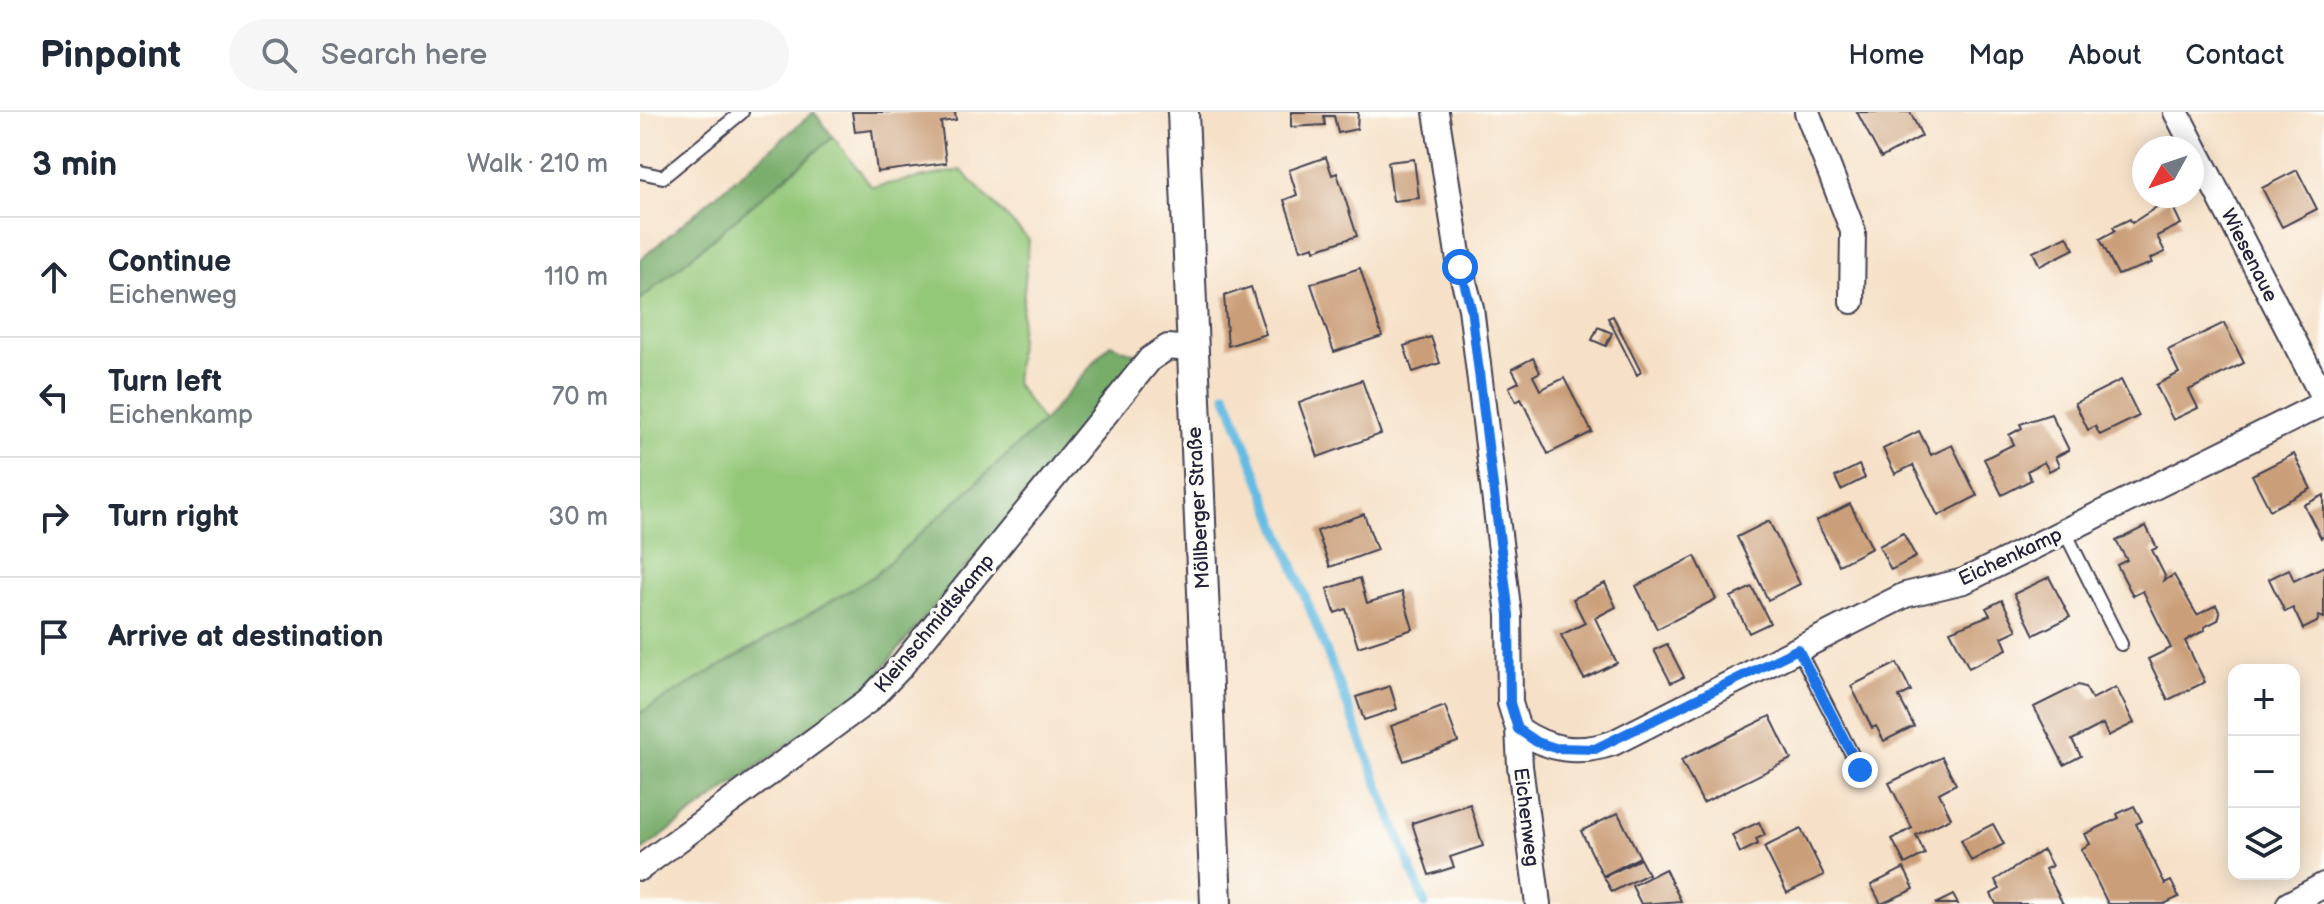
<!DOCTYPE html>
<meta charset="utf-8">
<style>
body{margin:0;font-family:"Balsamiq Sans",sans-serif;background:#f6f6f7;color:#1f2937}
.controls{position:absolute;right:24px;bottom:24px;display:grid;overflow:hidden;border-radius:16px;box-shadow:0 4px 20px #0003}
.controls button{width:72px;height:72px;display:grid;place-items:center;padding:0;border:0;border-bottom:2px solid #e0e1e3;background:#fff;color:#1f2937;font:40px sans-serif}
.compass{position:absolute;left:1492px;top:24px;width:72px;height:72px;border-radius:50%;background:#fff;box-shadow:0 4px 20px #0003;rotate:230deg}
.stop{position:absolute;width:24px;height:24px;margin:-18px;border:6px solid #1a73e8;border-radius:50%;background:#fff}
.stop.end{background:#1a73e8;border-color:#fff;box-shadow:0 2px 8px #0008}
.list{margin:0;padding:0;list-style:none}
h2{display:flex;justify-content:space-between;align-items:center;height:104px;margin:0;padding:0 32px;font-size:34px}
h2 small{font-size:26px;font-weight:400;color:#747a83}
.list li{display:grid;grid-template-columns:52px 1fr auto;gap:24px;align-items:center;box-sizing:border-box;height:120px;padding:0 32px;border-top:2px solid #e0e1e3}
.list b{display:block;font-size:30px;white-space:nowrap}
.list p{margin:0;font-size:26px;white-space:nowrap;color:#747a83}
.list em{font-size:26px;font-style:normal;color:#747a83}
.icon{flex:none;width:44px;height:44px;fill:none;stroke:currentColor;stroke-width:2;stroke-linecap:round;stroke-linejoin:round}
.map{position:relative;flex:none;width:1684px;height:792px;overflow:hidden}
header{display:flex;align-items:center;gap:48px;box-sizing:border-box;height:112px;padding:0 40px;background:#fff;border-bottom:2px solid #e0e1e3}
header strong{font-size:38px}
nav{display:flex;gap:44px;margin-inline-start:auto;font-size:28px}
.search{width:560px;height:72px;background:#f6f6f7;display:flex;align-items:center;gap:20px;box-sizing:border-box;padding:0 28px;border-radius:44px;color:#747a83;font-size:30px}
main{display:flex}
aside{flex:1;background:#fff}
.map>svg:first-child{display:block}
.green{fill:#94c879;stroke:#5b755a;stroke-width:2}
.forest{fill:#77ac69;stroke:#4c6752;stroke-width:2}
.lines{fill:none;stroke-linecap:round;stroke-linejoin:round}
.stream{stroke:#65bbe2;stroke-width:9}
.building{fill:#ca9e78}
.service-casing{stroke:#423f50;stroke-width:16}
.minor-casing{stroke:#423f50;stroke-width:28}
.tertiary-casing{stroke:#423f50;stroke-width:34}
.service{stroke:#fff;stroke-width:12}
.minor{stroke:#fff;stroke-width:24}
.tertiary{stroke:#fff;stroke-width:30}
.route{stroke:#1a73e8;stroke-width:10}
.labels{text-anchor:middle;stroke-width:7;stroke-linejoin:round;paint-order:stroke}
.street-label{font-size:20px;fill:#22223b;stroke:#fdfcf7}
</style>
<header>
<strong>Pinpoint</strong>
<div class="search"><svg class="icon" aria-label="search" viewBox="0 0 24 24"><circle cx="10" cy="10" r="6"/><path d="M15 15l6 6"/></svg>Search here</div>
<nav><a>Home</a><a>Map</a><a>About</a><a>Contact</a></nav>
</header>
<main>
<aside>
<h2>3 min<small>Walk · 210 m</small></h2>
<ul class="list">
<li><svg class="icon" aria-label="ahead" viewBox="0 0 24 24"><path d="M12 20V5M6 11l6-6 6 6"/></svg><div><b>Continue</b><p>Eichenweg</p></div><em>110 m</em></li>
<li><svg class="icon" aria-label="left" viewBox="0 0 24 24"><path d="M17 20v-9H6M10 6l-5 5 5 5"/></svg><div><b>Turn left</b><p>Eichenkamp</p></div><em>70 m</em></li>
<li><svg class="icon" aria-label="right" viewBox="0 0 24 24"><path d="M7 20v-9h11M14 6l5 5-5 5"/></svg><div><b>Turn right</b></div><em>30 m</em></li>
<li><svg class="icon" aria-label="arrive" viewBox="0 0 24 24"><path d="M6 21V4h12l-3 4 3 4H6"/></svg><div><b>Arrive at destination</b></div></li>
</ul>
</aside>
<div class="map">
<svg width="1684" height="792" viewBox="0 0 1684 792">
<rect width="100%" height="100%" fill="#fdfcf7"/>
<filter id="ink" filterUnits="userSpaceOnUse"><feTurbulence type="fractalNoise" baseFrequency=".0125" numOctaves="2"/><feDisplacementMap in="SourceGraphic" scale="16" xChannelSelector="R" yChannelSelector="G"/><feConvolveMatrix kernelMatrix="1 2 1 2 8 2 1 2 1" color-interpolation-filters="sRGB"/></filter>
<filter id="wash" filterUnits="userSpaceOnUse"><feTurbulence type="fractalNoise" baseFrequency=".006" numOctaves="4" result="noise"/><feDisplacementMap in="SourceGraphic" scale="32" xChannelSelector="R" yChannelSelector="G"/><feGaussianBlur stdDeviation="1.8" result="paint"/><feColorMatrix in="noise" values="0 0 0 0 0 0 0 0 0 0 0 0 0 0 0 0 0 1.4 0 .05"/><feComposite in="paint" operator="in"/></filter>
<g filter="url(#wash)">
<rect width="100%" height="100%" fill="#f6e1c8"/>
<!-- green -->
<path class="green" d="M193 25 232 75 321 58 389 128 375 271 403 310 234 464 0 601V188Z"/>
<!-- forest -->
<path class="forest" d="M174 0 193 25 0 188V148Z
M470 232 501 244 229 573 0 740V601L234 464 403 310Z"/>
<g class="lines">
<!-- stream -->
<path class="stream" d="M586 282 785 792"/>
</g>
<g id="blocks">
<!-- building -->
<path class="building" d="M212 0H315L316 8 301 10 306 51 237 60 232 18 215 20Z
M651 0H718L717 17 698 21 694 4H684L685 13 651 15Z
M1217 0H1270L1282 24 1241 46Z
M686 45 692 63 697 61 717 124 675 138 674 134 661 138 644 88 657 83 649 58Z
M774 47 779 86 753 89 748 50Z
M1657 58 1677 97 1642 115 1622 76Z
M1529 87 1541 112 1517 124 1525 140 1510 147 1512 151 1478 163 1460 127 1475 119 1473 115 1490 107 1492 111Z
M1427 124 1434 137 1400 154 1393 140Z
M720 156 742 224 694 240 671 172Z
M611 175 626 222 588 234 584 184Z
M973 204 1001 260 997 263 968 206Z
M1584 211 1604 251 1549 278 1558 296 1533 308 1516 273 1539 261 1528 238Z
M958 215 972 221 966 234 952 228Z
M791 225 800 251 773 260 764 234Z
M893 246 900 260 893 264 900 278 924 266 952 320 908 342 881 287 876 290 869 275 879 270 872 257Z
M722 268 741 322 678 345 659 291Z
M1481 268 1499 304 1460 323 1455 314 1448 318 1435 291Z
M1411 302 1429 338 1415 345 1419 354 1409 359 1404 350 1387 359 1391 368 1362 383 1344 347 1374 332 1369 323 1382 316 1380 312Z
M1279 319 1291 343 1312 333 1337 384 1298 404 1273 353 1255 362 1243 337Z
M1654 342 1671 377 1630 398 1612 363Z
M1219 353 1225 366 1201 378 1195 365Z
M1684 383V424L1681 426 1664 393Z
M1210 392 1232 436 1199 453 1176 409Z
M724 402 737 438 690 455 677 419Z
M1129 409 1160 472 1128 488 1097 425Z
M1506 414 1517 436 1512 438 1525 464 1523 469 1534 463 1557 503 1576 493 1580 501 1578 508 1564 515 1565 518 1545 529 1565 570 1528 588 1508 547 1531 536 1503 479 1493 484 1477 453 1487 448 1476 429Z
M1263 421 1276 445 1251 458 1239 434Z
M1055 444 1076 487 1017 517 996 474Z
M1684 454V506L1679 504 1677 510 1663 517 1653 496 1645 500 1629 467 1649 457 1654 469Z
M1409 465 1430 505 1394 523 1374 482Z
M720 466 727 491 762 480 773 517 718 535 706 497 695 501 687 477Z
M965 471 976 495 955 506 977 551 944 567 921 523 945 511 933 487Z
M1112 475 1130 511 1109 521 1091 485Z
M1362 488 1377 518 1362 525 1367 537 1329 556 1310 519 1350 503 1346 496Z
M1027 532 1044 565 1031 571 1014 538Z
M1257 551 1271 579 1259 585 1274 614 1244 629 1236 614 1232 616 1211 574Z
M1438 573 1445 575 1452 587 1476 575 1494 611 1468 624 1463 612 1432 628 1441 644 1424 653 1394 595Z
M750 574 757 597 724 608 716 585Z
M805 594 818 630 764 649 751 614Z
M1130 604 1151 647 1063 691 1041 648Z
M1302 645 1316 672 1299 681 1311 706 1276 723 1285 742 1265 752 1252 727 1272 716 1249 671Z
M830 692 843 734 810 745 814 755 789 763 772 711Z
M1494 694 1502 709 1496 712 1525 772 1531 769 1539 785 1524 792H1468L1441 737 1450 732 1445 722 1479 706 1477 702Z
M978 701 1000 745 963 764 941 719Z
M1119 710 1125 723 1116 727 1118 732 1100 741 1092 723Z
M1353 712 1364 732 1331 749 1321 728Z
M1161 717 1184 763 1147 781 1124 735Z
M1403 738 1412 754 1405 757 1423 792H1356L1351 782 1360 777 1355 768Z
M1000 747 1008 762 972 780 964 765Z
M1264 756 1274 777 1241 792 1231 773Z
M1025 757 1041 789 1001 792 992 774Z
M1313 783 1318 792H1295Z"/>
</g>
</g>
<g filter="url(#ink)">
<use href="#blocks" fill-opacity="0" stroke="#423f50" stroke-width="2"/>
<g class="lines">
<!-- service casing -->
<g class="service-casing">
<path id="service" d="M0 60 23 65 102 0
M1424 418 1481 532
M1158 537 1220 658"/>
</g>
<!-- minor casing -->
<g class="minor-casing">
<path id="minor" d="M796 0 820 155 831 196 869 503 870 591 878 617 880 654 898 792
M1167 0 1213 119 1212 189
M1536 0 1684 287
M878 617C909 638 937 643 973 631L1265 483 1324 469 1684 291
M0 756 229 588 259 557 510 247 528 235 550 237
M1649 792 1684 773"/>
</g>
<!-- tertiary casing -->
<g class="tertiary-casing">
<path id="tertiary" d="M543 0 576 792"/>
</g>
<!-- service -->
<use href="#service" class="service"/>
<!-- minor -->
<use href="#minor" class="minor"/>
<!-- tertiary -->
<use href="#tertiary" class="tertiary"/>
</g>
</g>
<g class="lines" filter="url(#ink)">
<!-- route -->
<path class="route" d="M820 155 831 196 869 503 870 591 878 617 897 630 915 636 955 637 1158 537 1220 658"/>
</g>
<g class="labels">
<!-- street labels -->
<g class="street-label">
<text transform="translate(1610 143) rotate(63)" y="7">Wiesenaue</text>
<text transform="translate(558 396) rotate(-93)" y="7">Möllberger Straße</text>
<text transform="translate(1370 444) rotate(-25)" y="7">Eichenkamp</text>
<text transform="translate(294 511) rotate(-50)" y="7">Kleinschmidtskamp</text>
<text transform="translate(887 705) rotate(83)" y="7">Eichenweg</text>
</g>
</g>
</svg>
<div class="controls">
<button>+</button>
<button>−</button>
<button><svg class="icon" aria-label="layers" viewBox="0 0 24 24"><path d="M12 4l9 5-9 5-9-5zM3 14l9 5 9-5"/></svg></button>
</div>
<svg class="compass" viewBox="-18 -18 36 36"><path d="M0-13l5 13h-10z" fill="#e53935"/><path d="M0 13l5-13h-10z" fill="#747a83"/></svg>
<div class="stop" style="left:820px;top:155px"></div>
<div class="stop end" style="left:1220px;top:658px"></div>
</div>
</main>
